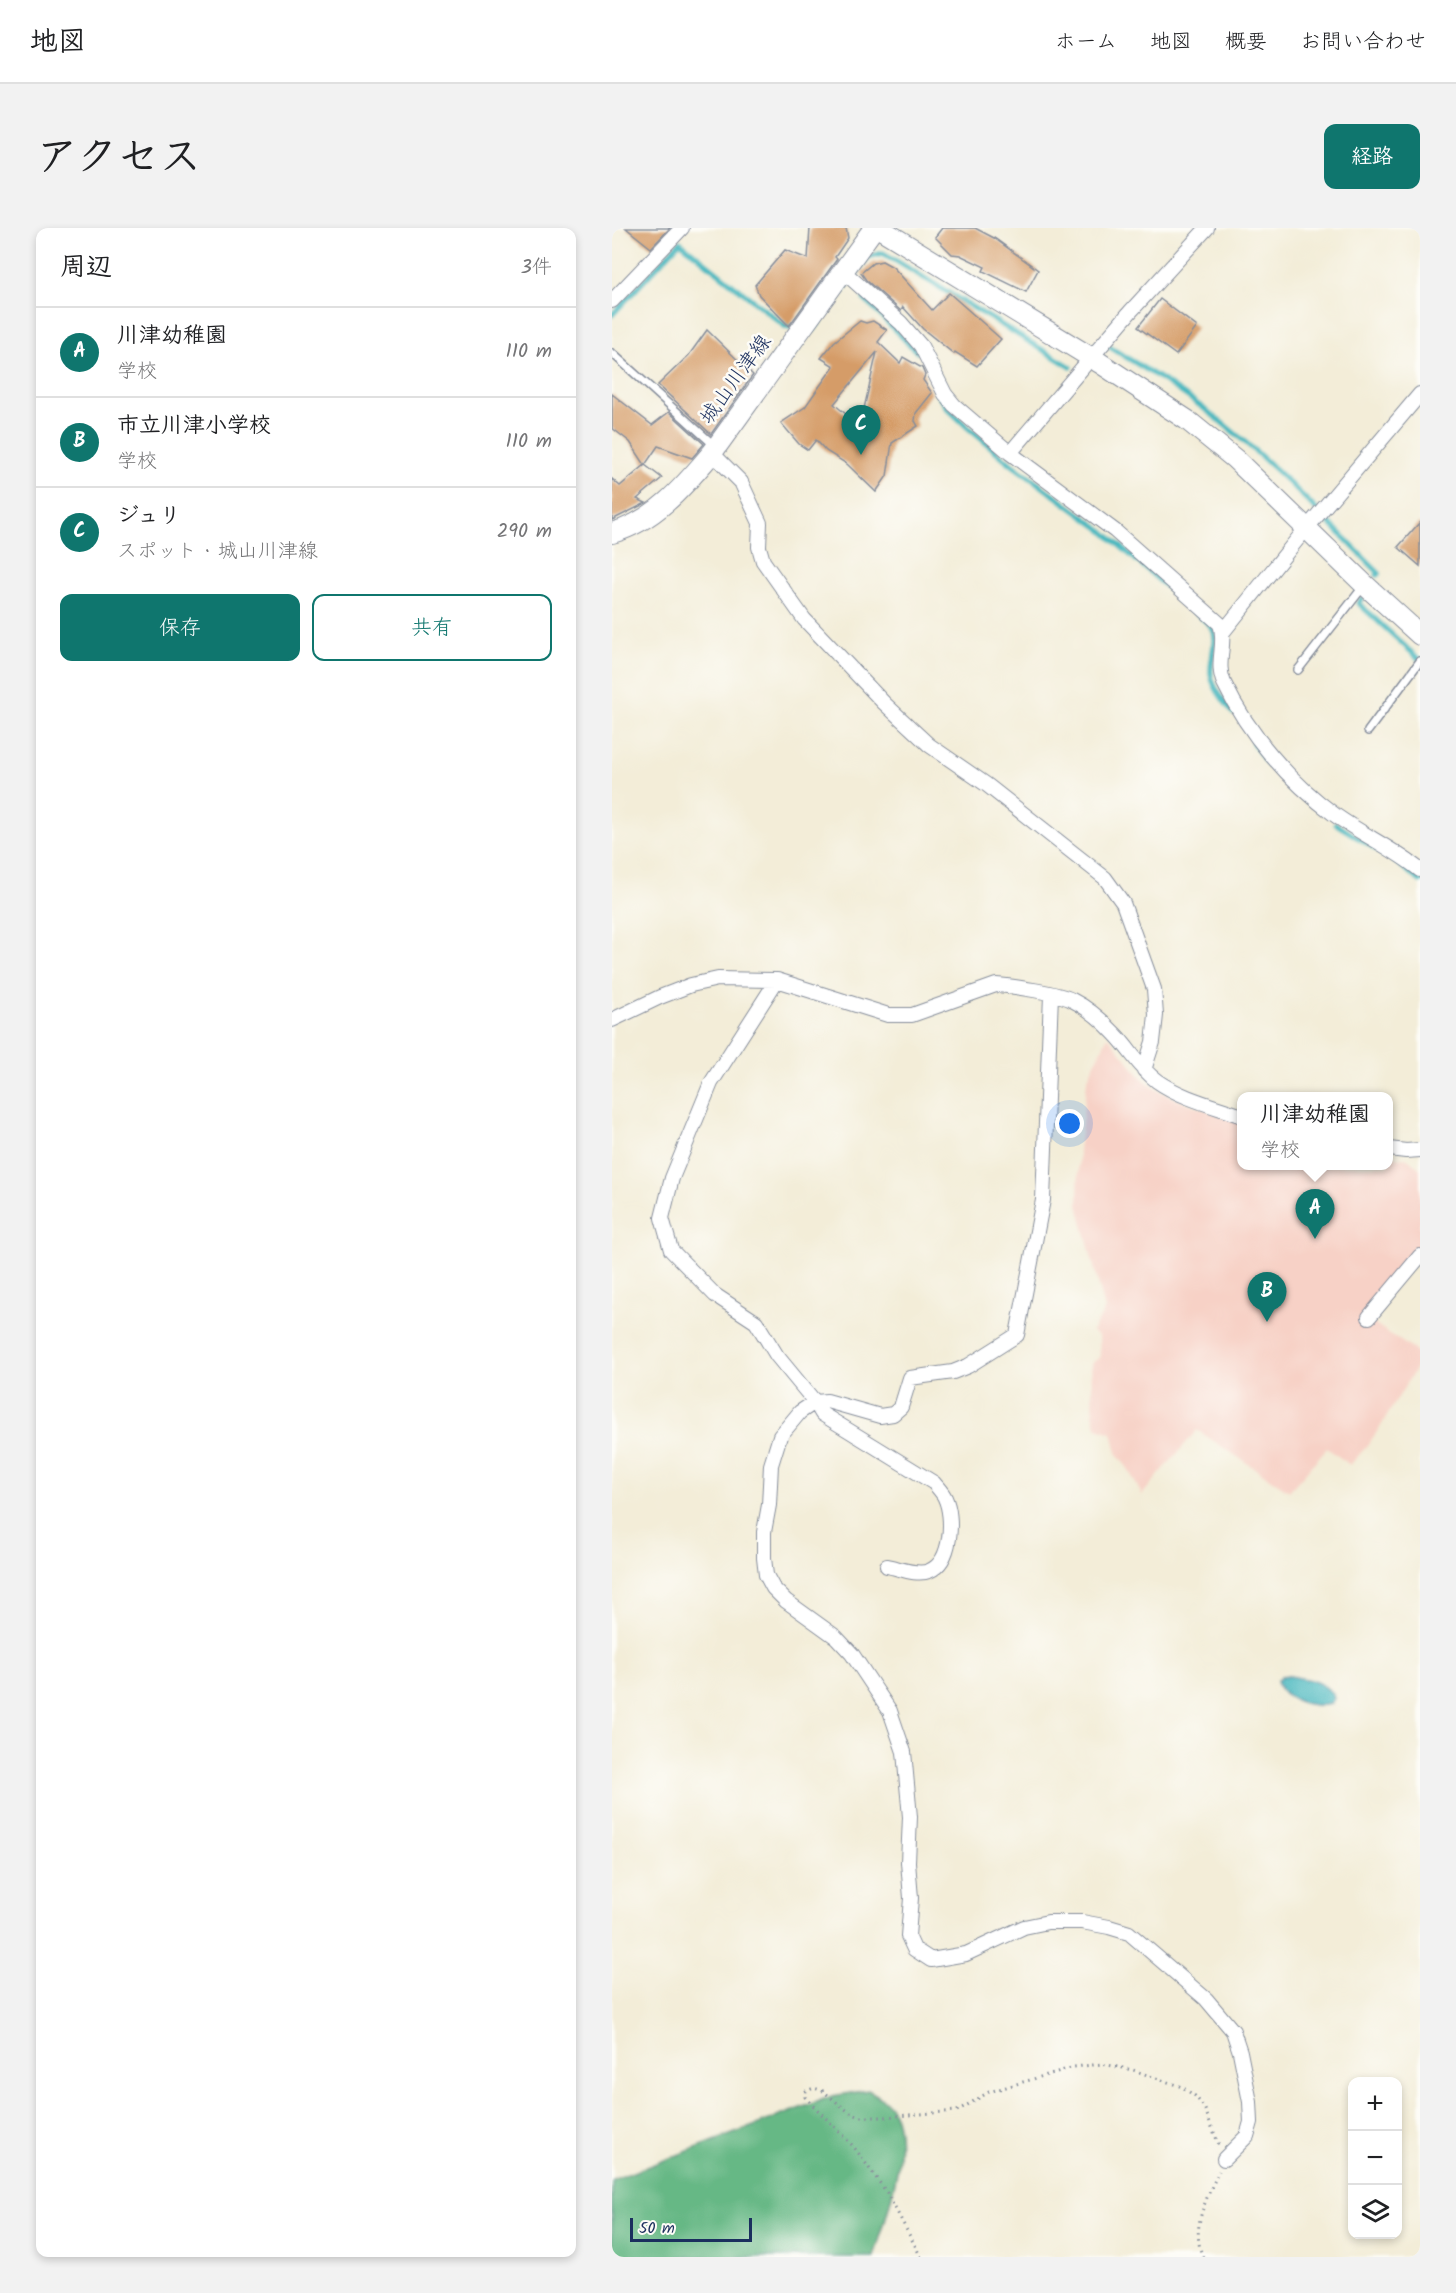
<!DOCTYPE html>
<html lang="ja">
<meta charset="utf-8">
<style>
body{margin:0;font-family:Kalam,"Klee One",sans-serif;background:#f2f2f2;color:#202124}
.controls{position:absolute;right:18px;bottom:18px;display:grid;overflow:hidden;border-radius:12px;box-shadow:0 3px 9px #0003}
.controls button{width:54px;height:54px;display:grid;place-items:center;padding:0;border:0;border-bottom:2px solid #e0e0e0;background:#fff;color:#202124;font:30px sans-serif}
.scale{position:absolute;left:18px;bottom:15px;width:122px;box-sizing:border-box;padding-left:6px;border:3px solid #1b2f5e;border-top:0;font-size:16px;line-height:21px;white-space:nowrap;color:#1b2f5e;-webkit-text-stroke:4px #fdfcf7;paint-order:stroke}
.you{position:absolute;left:458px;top:896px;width:21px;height:21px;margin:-15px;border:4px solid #fff;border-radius:50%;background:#1a73e8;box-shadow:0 0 0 9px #1a73e833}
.badge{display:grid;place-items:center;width:39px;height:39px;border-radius:50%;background:#0f766e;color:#fff;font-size:20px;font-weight:700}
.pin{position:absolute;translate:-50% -50px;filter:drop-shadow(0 2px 3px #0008)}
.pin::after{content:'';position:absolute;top:32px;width:21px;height:18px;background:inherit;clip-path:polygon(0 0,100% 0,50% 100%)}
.popup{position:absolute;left:625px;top:864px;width:156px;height:78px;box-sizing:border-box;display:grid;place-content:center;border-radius:12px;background:#fff;filter:drop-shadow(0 2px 4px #0005);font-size:20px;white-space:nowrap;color:#757577}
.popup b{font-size:22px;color:#202124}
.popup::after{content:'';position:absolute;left:50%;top:100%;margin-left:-12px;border:12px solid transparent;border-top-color:#fff}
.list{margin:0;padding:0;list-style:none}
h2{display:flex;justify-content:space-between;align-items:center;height:78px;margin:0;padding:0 24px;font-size:26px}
h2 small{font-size:20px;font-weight:400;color:#757577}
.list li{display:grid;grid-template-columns:39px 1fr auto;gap:18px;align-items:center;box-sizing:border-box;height:90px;padding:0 24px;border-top:2px solid #e0e0e0}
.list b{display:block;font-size:22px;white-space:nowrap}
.list p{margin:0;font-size:20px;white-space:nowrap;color:#757577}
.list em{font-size:20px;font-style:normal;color:#757577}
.actions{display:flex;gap:12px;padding:18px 24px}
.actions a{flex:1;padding:14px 0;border:2px solid #0f766e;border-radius:12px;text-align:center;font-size:21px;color:#0f766e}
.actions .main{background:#0f766e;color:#fff}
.icon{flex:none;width:33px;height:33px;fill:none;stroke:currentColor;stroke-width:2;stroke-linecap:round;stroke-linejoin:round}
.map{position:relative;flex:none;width:808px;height:2029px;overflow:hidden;border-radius:12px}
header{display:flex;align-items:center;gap:36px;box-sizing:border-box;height:84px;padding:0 30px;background:#fff;border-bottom:2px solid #e0e0e0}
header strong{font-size:28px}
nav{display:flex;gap:33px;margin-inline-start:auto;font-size:21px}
.intro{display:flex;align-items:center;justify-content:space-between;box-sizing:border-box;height:144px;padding:0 36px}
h1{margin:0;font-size:42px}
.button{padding:15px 27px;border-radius:12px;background:#0f766e;color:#fff;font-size:21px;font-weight:700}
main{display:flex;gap:36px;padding:0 36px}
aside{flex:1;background:#fff;border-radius:12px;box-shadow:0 3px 9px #0003}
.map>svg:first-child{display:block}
.built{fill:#f7d1c6}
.forest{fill:#66b885;stroke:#407472;stroke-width:1.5}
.water{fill:#48b8bf;stroke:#32748e;stroke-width:1.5}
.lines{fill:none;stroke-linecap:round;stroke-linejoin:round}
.stream{stroke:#48b8bf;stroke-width:5}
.building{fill:#d59c67;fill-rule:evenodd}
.lane-casing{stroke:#878e9b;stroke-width:10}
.street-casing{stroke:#878e9b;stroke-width:16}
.secondary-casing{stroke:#878e9b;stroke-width:22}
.path{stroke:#878e9b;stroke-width:3;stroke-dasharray:1.5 4.5;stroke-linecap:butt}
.lane{stroke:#fff;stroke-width:7}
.street{stroke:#fff;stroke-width:14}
.secondary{stroke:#fff;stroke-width:20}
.labels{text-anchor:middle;stroke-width:5;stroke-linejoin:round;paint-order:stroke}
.street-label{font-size:21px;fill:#1b2f5e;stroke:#fdfcf7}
</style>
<header>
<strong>地図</strong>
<nav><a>ホーム</a><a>地図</a><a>概要</a><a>お問い合わせ</a></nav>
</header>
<div class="intro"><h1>アクセス</h1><a class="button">経路</a></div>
<main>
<aside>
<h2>周辺<small>3件</small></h2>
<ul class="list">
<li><span class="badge">A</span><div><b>川津幼稚園</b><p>学校</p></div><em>110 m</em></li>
<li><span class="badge">B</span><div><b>市立川津小学校</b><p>学校</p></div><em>110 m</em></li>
<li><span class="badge">C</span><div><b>ジュリ</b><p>スポット · 城山川津線</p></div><em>290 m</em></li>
</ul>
<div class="actions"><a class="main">保存</a><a>共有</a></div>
</aside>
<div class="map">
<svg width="808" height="2029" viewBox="0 0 808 2029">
<rect width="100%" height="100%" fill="#fdfcf7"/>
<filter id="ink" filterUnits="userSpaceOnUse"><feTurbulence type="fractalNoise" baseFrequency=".0167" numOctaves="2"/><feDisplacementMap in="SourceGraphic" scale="12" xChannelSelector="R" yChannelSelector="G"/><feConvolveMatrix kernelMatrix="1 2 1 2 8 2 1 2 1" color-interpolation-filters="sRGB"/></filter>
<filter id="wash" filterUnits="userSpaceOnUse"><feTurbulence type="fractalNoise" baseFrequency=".008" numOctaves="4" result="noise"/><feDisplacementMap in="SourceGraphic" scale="24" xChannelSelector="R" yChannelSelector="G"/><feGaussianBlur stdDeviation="1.35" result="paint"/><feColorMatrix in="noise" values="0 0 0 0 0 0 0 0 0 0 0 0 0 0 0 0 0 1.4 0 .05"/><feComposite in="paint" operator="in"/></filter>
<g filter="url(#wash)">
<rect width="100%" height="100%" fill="#f3edd8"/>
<!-- built -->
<path class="built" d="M496 808 529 849 545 862 564 871 629 895 630 938H777V928L797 931 808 941V1021L751 1088 808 1126V1133L769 1198 755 1218 738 1237 715 1220 677 1263 585 1202 530 1267 515 1239 506 1228 500 1205 485 1200 481 1186 479 1135 488 1130 487 1108 480 1104 493 1081 466 977 467 923 475 852Z"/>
<!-- forest -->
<path class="forest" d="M256 1862C265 1867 276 1873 281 1883 300 1919 273 1992 262 2029H0V1952L220 1868Z"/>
<!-- water -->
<path class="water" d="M677 1448C694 1451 715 1453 722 1470L719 1476C701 1480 670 1473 665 1453L669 1449Z"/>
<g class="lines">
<!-- stream -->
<path class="stream" d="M252 71 305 124
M0 87 68 14 174 99H178
M198 101 201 102 256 29 271 25 459 139
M496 118C536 143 577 167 614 198 668 242 717 295 767 345L765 347
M325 164 335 180 354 198 399 236 490 302 597 396C608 409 597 432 599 447 601 460 613 474 621 485
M750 370 746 375 808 432
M641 515 653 532 674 553
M724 596 786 635 808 653"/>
</g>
<g id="blocks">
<!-- building -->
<path class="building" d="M14 0H58L39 20Z
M198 0H234L236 10 223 29 225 31 177 98 147 67 143 57 173 22 196 31Z
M330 0H363L382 10 426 42 414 64 371 43 373 39 348 27 340 26 323 9Z
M270 33 281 39 320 82 337 65 389 111 365 138 343 124 342 126 311 101 291 79 289 83 254 52 249 45 261 35Z
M548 71 585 99 564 127 526 99Z
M248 93 254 95 261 93 275 102 266 114 288 135 291 129 310 140 313 147 311 152 320 165 304 185 303 193 306 198 280 215 275 248 264 264 235 236 214 223 204 212 196 222 187 216 169 195 193 179 222 138 209 130 222 114ZM265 124 248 198 222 176Z
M95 102 141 147 99 206 46 157 77 127Z
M0 166 40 197 57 184 92 216 80 230 46 218 33 237 18 214 0 200Z
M33 237 50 250 25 271 34 275 0 292V251L8 258Z
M808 294V338L786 319Z"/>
</g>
</g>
<g filter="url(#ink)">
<use href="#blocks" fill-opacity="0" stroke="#878e9b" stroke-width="1.5"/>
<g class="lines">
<!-- lane casing -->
<g class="lane-casing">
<path id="lane" d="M0 125 103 218
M686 442 751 359
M756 503 808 433"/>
</g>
<!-- street casing -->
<g class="street-casing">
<path id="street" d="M231 43 289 95 309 118 333 166 342 177 398 225 503 303 608 396C615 416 603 435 612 455 637 507 677 553 723 587 751 607 782 621 808 642
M0 73 70 0
M100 225 129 254 148 295 147 319 151 333 192 391 272 475 317 517 375 557 493 650 511 675 542 761 544 787 541 814 532 842
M398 225 518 84 595 0
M611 404 688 308 808 166
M165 752 99 855 60 950 50 990 59 1022 103 1067 144 1094 165 1128 203 1174 210 1186 322 1255C326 1260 331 1265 333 1270 342 1289 340 1334 317 1343 305 1348 287 1340 275 1338
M439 767 431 972 405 1107 356 1138 341 1144 298 1150 289 1179 281 1186 268 1188 215 1173 203 1174 188 1184 168 1208 159 1237 157 1277 152 1304V1330L154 1347 161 1360 174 1373 224 1409 240 1426 278 1483 292 1524 298 1589 296 1634 299 1670 296 1708 302 1721 319 1732 354 1726 412 1699 436 1694H470L497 1699 517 1705 594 1771 621 1803 628 1824 638 1874 639 1894 635 1908 612 1931
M0 792 48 769 79 757 106 751 165 752 276 787H300L384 757C401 758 446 765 460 772 476 780 490 792 503 806 518 821 527 840 545 853 569 870 602 878 630 888
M777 921 794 923 808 922
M757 1089 808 1028"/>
</g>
<!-- secondary casing -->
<g class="secondary-casing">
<path id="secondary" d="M267 0 488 135 575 192 623 231 753 357 808 407
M0 305C43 293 72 258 100 225L262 0"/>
</g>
<!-- path -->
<path class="path" d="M309 2029 275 1965 242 1919 193 1869 194 1863 202 1860 211 1863 238 1885 249 1889H272L345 1883 377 1864 462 1839 490 1836 521 1842 570 1859 583 1868 592 1879 607 1917
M591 2029C578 1999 595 1970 607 1943"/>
<!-- lane -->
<use href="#lane" class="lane"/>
<!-- street -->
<use href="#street" class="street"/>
<!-- secondary -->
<use href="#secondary" class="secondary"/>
</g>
</g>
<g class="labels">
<!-- street labels -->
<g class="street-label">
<text transform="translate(123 151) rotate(-54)" y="7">城山川津線</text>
</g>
</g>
</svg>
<div class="controls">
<button>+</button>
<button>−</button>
<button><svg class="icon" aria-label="layers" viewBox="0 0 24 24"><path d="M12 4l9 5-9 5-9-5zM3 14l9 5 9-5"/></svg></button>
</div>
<div class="scale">50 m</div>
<div class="you"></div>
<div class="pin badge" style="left:703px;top:1011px">A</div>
<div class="popup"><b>川津幼稚園</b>学校</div>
<div class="pin badge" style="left:655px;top:1094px">B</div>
<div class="pin badge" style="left:249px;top:227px">C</div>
</div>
</main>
